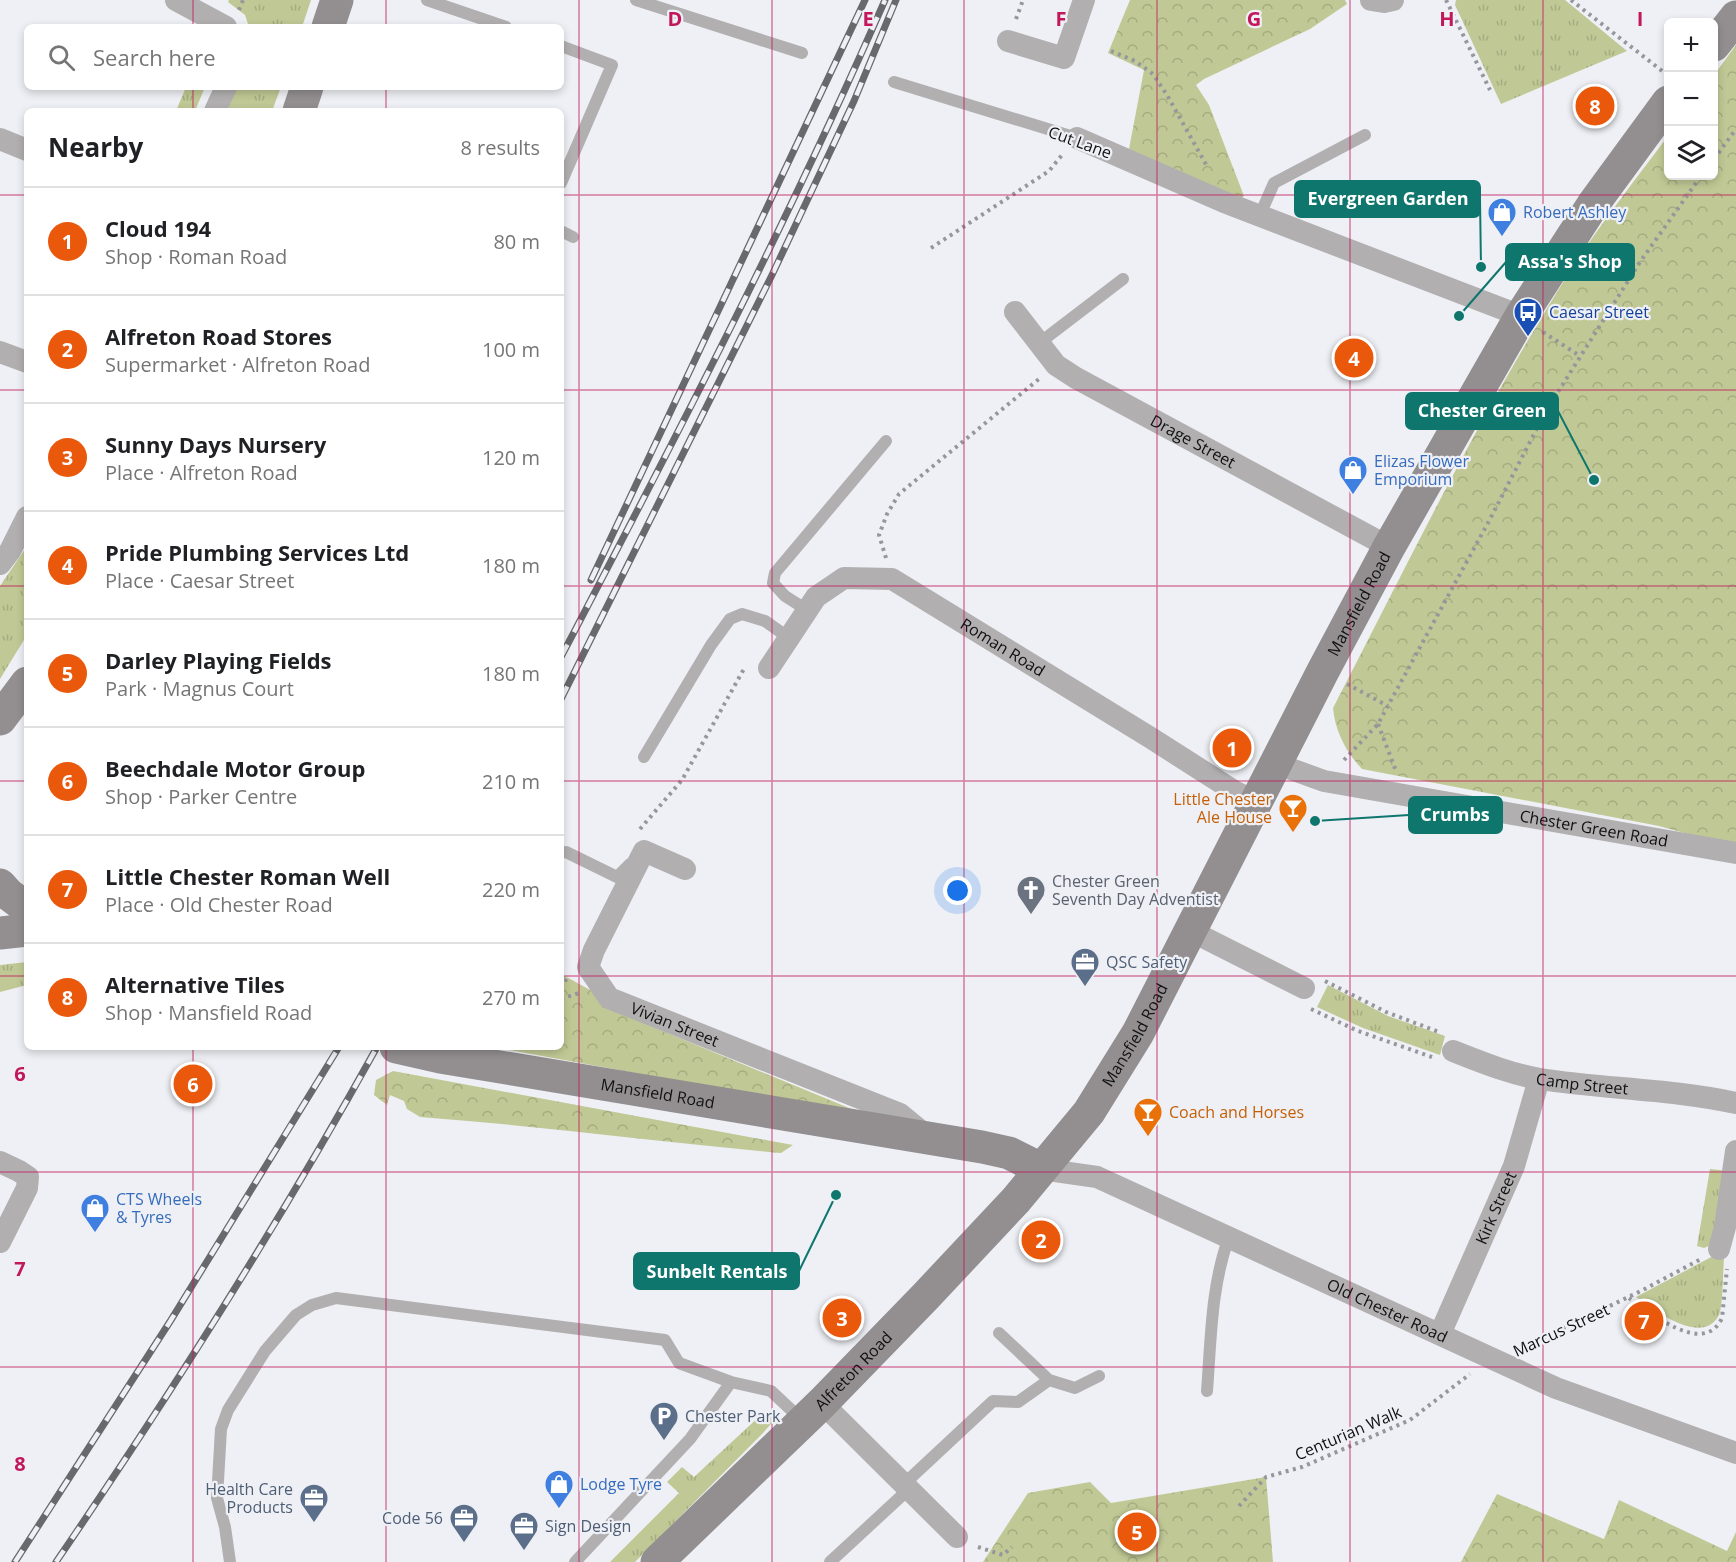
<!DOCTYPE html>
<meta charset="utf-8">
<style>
body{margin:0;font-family:"Open Sans",sans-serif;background:#f2f2f2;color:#202124}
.controls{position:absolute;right:18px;top:18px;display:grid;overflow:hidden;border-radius:9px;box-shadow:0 3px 9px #0003}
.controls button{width:54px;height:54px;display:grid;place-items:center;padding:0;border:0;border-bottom:2px solid #e0e0e0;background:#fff;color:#202124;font:30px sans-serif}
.you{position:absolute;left:958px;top:891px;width:21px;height:21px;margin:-15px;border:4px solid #fff;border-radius:50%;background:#1a73e8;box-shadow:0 0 0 9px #1a73e833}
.badge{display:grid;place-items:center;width:39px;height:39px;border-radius:50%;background:#ea580c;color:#fff;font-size:20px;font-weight:700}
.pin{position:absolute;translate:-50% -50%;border:3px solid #fff;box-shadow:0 2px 6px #0006}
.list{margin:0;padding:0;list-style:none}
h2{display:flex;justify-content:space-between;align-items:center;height:78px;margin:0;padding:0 24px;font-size:26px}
h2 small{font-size:20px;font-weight:400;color:#757577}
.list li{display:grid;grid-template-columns:39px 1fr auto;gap:18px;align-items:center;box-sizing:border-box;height:108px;padding:0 24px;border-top:2px solid #e0e0e0}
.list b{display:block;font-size:22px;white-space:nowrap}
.list p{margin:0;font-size:20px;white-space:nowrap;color:#757577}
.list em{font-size:20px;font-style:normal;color:#757577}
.icon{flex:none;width:33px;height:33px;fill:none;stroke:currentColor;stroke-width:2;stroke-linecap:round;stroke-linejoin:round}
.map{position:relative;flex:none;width:1736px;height:1562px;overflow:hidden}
.search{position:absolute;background:#fff;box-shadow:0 3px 9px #0003;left:24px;top:24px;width:540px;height:66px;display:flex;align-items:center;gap:15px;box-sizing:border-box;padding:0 21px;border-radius:9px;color:#757577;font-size:22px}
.panel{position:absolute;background:#fff;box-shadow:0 3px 9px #0003;left:24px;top:108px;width:540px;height:942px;border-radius:9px}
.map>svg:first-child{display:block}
.grass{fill:url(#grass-tufts)}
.forest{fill:url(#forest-crowns)}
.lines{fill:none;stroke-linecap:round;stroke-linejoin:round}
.path{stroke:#95979b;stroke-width:4;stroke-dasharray:3 4.5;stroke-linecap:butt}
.lane{stroke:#b1afb0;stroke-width:12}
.street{stroke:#b1afb0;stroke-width:22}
.secondary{stroke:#938f90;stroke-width:33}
.rail-casing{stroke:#68696d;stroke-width:7}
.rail{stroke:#eef0f5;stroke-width:4.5;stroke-dasharray:14;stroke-linecap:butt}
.grid{fill:none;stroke:#c2185b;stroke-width:1.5;stroke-opacity:0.55}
.labels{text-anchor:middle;stroke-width:4.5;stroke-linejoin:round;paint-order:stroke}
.street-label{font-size:16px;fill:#101113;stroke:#eef0f5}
.shop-label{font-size:16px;fill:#366cbe;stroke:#eef0f5;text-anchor:start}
.transit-label{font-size:16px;fill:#164399;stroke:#eef0f5;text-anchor:start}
.food-label{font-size:16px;fill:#c56008;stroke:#eef0f5;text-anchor:end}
.worship-label{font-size:16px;fill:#5b616d;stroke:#eef0f5;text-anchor:start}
.service-label{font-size:16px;fill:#4e5e75;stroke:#eef0f5;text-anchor:start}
.grid-label{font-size:20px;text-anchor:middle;font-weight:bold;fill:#c2185b;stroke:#eef0f5;stroke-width:4.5;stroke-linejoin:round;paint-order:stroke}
.leader{fill:none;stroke:#0f766e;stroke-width:2}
.callout-dot{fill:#0f766e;stroke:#eef0f5;stroke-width:2}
.callout{fill:#0f766e;stroke:#0f766e;stroke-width:2}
.callout-label{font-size:18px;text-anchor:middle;font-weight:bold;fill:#fff}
</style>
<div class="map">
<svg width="1736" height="1562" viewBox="0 0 1736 1562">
<defs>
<pattern id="grass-tufts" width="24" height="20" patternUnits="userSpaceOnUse" patternTransform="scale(1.5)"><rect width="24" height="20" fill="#c0c995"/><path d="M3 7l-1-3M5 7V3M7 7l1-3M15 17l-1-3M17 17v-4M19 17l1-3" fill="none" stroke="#a4ac80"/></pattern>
<pattern id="forest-crowns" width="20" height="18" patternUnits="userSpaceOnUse" patternTransform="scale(1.5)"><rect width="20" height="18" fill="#c0c995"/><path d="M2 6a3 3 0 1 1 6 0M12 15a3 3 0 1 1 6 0" fill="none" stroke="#a4ac80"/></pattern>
</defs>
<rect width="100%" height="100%" fill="#eef0f5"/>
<!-- grass -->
<path class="grass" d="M229 0H311L302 27H249L245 15 228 2Z
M1456 0H1565L1627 51 1501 104 1455 5Z
M186 87H205L195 111H176Z
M237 87H281L272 111H227Z
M27 546V635L0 679V586Z
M27 962V985L0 992V965Z
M1328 985 1388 1016 1445 1036 1440 1055 1363 1028 1317 1007Z
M1710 1169 1729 1171 1713 1244 1704 1248 1697 1246Z
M1717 1254 1724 1258C1723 1270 1723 1307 1719 1315 1703 1347 1654 1310 1636 1297Z
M773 1410 776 1418 763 1433 635 1562H610L679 1493 667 1482 682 1467 694 1477 762 1414Z"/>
<!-- forest -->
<path class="forest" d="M1130 0H1345L1347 4 1310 29 1204 79 1196 85 1209 105 1244 196 1238 200 1129 149 1144 70 1108 53Z
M1736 45V847L1659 826 1362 769C1346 752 1335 731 1333 708 1407 565 1477 420 1562 284 1594 232 1632 184 1668 136V176H1714V75Z
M561 974 592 991 602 1006 866 1115 493 1047H561Z
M393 1071 793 1145 781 1153C660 1142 540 1126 420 1117L407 1109 404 1101 390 1095 387 1105 374 1095 376 1080Z
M1266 1477 1273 1562H983L1028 1493 1090 1482 1111 1503Z
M1497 1494 1604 1539 1619 1500 1727 1551 1736 1532V1562H1461Z"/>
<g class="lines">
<!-- path -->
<path class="path" d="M1446 0 1490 90
M1571 0 1666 74
M239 10 243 0
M1016 19 1023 0
M1111 51 1135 61 1153 74 1167 95 1208 168
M1714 159 1736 129
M931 248 1049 171 1062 155
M1543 332 1580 356
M886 558 879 535 887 514 899 494 1039 379
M1347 684 1388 706
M1378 724 1396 771
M1344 760 1378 724 1489 521 1546 411 1640 262 1701 176
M640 829 682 780 745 667
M1325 981 1386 1012 1439 1032
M561 988 567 978
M561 999 579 993
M1311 1009 1358 1031 1432 1057
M1629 1298C1651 1313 1704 1357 1722 1318L1727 1269
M1522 1348 1641 1291 1701 1259
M1239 1506 1266 1477 1302 1467 1410 1420 1470 1374
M978 1547 1003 1555 1012 1547"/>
<!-- lane -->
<path class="lane" d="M427 0 506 27
M636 0 802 53
M561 46 612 65 561 183
M894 82 1077 138
M1260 215 1274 183 1365 135
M561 231 573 237
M1038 344 1123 279
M807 610 785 596 773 583 775 573 886 441
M644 757 711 645 730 619 742 614 765 621 789 638
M566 852 617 877 630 864
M1049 1380 1075 1388 1099 1376
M1207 1391C1211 1339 1211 1286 1229 1237
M904 1484 993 1401 1018 1402 1049 1380 999 1333
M230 1562 225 1527 217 1498 221 1429 228 1410 265 1351 296 1315 312 1305 336 1298 665 1340 679 1363 731 1382 771 1391 803 1421
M575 1562 690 1439 731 1382
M830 1562 909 1489"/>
<!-- street -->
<g class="street">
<path d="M176 0 226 27"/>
<path d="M1371 0 1384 2 1393 0"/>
<path d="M1008 41 1064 58 1084 0"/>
<path d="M215 111 226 87"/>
<path d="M1077 138 1224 202 1521 316"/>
<path d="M0 139 27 150"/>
<path id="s1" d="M1015 312 1056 365 1076 378 1389 547"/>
<path d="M0 352 27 362"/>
<path d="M0 564 10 551 27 517"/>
<path id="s2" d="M769 668 816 597 844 578 892 579 1151 738 1234 791 1256 802"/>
<path id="s3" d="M1277 764 1324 781 1736 853"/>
<path id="s4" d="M685 869 644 851 594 950 588 967 609 998 900 1114 928 1137"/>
<path d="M1189 930 1304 988"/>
<path id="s5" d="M1453 1051C1481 1062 1510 1074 1540 1079 1605 1089 1672 1089 1736 1103"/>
<path d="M0 1162 19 1171 28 1177 27 1188 0 1242"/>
<path id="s6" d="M1041 1169 1097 1177 1556 1388 1736 1453"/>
<path d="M1719 1249 1725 1227 1736 1151"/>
<path id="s7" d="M1440 1334 1514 1166 1539 1079"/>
<path d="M822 1403 957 1537"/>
</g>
<!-- secondary -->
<g class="secondary">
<path d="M328 27 337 0"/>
<path d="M1714 45 1736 17"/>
<path d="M299 111 307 87"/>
<path d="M0 719 27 683"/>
<path d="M0 885 8 894 27 908"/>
<path d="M0 933 27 930"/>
<path id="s8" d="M396 1047 440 1057 982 1147 1009 1153 1041 1169"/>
<path id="s9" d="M657 1562 822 1403 925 1297 1016 1200 1089 1112 1138 1033 1323 671 1389 547 1486 377 1521 316 1594 203 1668 102"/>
</g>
<!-- rail casing -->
<g class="rail-casing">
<path id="rail" d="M591 580 865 0
M561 657C674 441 787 224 885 0
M561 699 772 275 854 101 896 0
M15 1562 171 1320 339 1047
M56 1562C170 1395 279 1224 377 1047"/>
</g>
<!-- rail -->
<use href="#rail" class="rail"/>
</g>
<!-- grid -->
<path class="grid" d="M193 0V27M386 0V27M579 0V1562M772 0V1562M964 0V1562M1157 0V1562M1350 0V1562M1543 0V1562M193 87V111M386 87V111M0 195H27M561 195H1736M0 390H27M561 390H1736M0 586H27M561 586H1736M0 781H27M561 781H1736M0 976H27M561 976H1736M193 1047V1562M386 1047V1562M0 1172H1736M0 1367H1736"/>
<!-- icons -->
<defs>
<g id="shop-pin" transform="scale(1.5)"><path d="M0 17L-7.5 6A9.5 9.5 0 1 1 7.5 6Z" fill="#3f7fe0" stroke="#eef0f5"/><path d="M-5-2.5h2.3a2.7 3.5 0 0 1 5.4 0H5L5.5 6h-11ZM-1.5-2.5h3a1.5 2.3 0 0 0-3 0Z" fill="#fff"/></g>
<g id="bus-pin" transform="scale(1.5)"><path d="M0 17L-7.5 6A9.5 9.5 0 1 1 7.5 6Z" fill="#1a4fb4" stroke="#eef0f5"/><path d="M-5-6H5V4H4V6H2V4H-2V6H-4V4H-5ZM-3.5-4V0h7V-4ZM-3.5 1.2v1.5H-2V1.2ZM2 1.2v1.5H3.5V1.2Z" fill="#fff"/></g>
<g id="bar-pin" transform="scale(1.5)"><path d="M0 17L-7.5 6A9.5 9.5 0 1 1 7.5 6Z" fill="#e8710a" stroke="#eef0f5"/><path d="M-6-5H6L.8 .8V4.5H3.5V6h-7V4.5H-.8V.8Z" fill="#fff"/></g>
<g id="church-pin" transform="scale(1.5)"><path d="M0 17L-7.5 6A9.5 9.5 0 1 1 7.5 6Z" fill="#6b7280" stroke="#eef0f5"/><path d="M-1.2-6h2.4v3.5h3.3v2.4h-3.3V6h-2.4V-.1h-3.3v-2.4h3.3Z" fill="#fff"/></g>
<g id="office-pin" transform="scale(1.5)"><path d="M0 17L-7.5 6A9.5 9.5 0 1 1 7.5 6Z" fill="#5c6f8a" stroke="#eef0f5"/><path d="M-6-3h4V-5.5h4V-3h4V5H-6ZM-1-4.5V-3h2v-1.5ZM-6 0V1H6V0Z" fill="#fff"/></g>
<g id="parking-pin" transform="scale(1.5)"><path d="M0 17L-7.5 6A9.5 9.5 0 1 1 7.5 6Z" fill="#5c6f8a" stroke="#eef0f5"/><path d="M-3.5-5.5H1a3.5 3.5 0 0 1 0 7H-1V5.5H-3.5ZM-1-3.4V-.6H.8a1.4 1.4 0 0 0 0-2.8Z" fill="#fff"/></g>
</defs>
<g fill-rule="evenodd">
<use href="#shop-pin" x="1502" y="212"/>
<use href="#bus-pin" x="1528" y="312"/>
<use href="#shop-pin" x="1353" y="470"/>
<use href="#bar-pin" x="1293" y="808"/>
<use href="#church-pin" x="1031" y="890"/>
<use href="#office-pin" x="1085" y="962"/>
<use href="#bar-pin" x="1148" y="1112"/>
<use href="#shop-pin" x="95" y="1208"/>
<use href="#parking-pin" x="664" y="1416"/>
<use href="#shop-pin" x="559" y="1484"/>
<use href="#office-pin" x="314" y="1498"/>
<use href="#office-pin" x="464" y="1518"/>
<use href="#office-pin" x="524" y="1526"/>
</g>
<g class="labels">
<!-- street labels -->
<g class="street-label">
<text transform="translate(1080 142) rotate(20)" y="6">Cut Lane</text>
<text dy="6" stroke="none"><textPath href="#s1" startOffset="224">Drage Street</textPath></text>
<text dy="6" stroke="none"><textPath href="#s9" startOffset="1200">Mansfield Road</textPath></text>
<text dy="6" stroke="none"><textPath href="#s2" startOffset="297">Roman Road</textPath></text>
<text dy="6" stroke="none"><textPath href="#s3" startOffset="324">Chester Green Road</textPath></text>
<text dy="6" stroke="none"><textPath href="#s4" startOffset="282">Vivian Street</textPath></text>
<text dy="6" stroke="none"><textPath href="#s9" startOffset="714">Mansfield Road</textPath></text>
<text dy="6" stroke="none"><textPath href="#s5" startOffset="134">Camp Street</textPath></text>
<text dy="6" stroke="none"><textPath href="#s8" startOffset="266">Mansfield Road</textPath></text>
<text dy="6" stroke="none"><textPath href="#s7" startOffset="138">Kirk Street</textPath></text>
<text dy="6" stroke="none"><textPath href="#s6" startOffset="376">Old Chester Road</textPath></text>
<text transform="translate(1561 1330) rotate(-25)" y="6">Marcus Street</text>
<text dy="6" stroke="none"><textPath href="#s9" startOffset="274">Alfreton Road</textPath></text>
<text transform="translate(1348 1433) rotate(-23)" y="6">Centurian Walk</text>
</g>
<!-- shop labels -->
<g class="shop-label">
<text x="1523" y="218">Robert Ashley</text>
<text x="1374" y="467">Elizas Flower<tspan x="1374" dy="18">Emporium</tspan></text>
<text x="116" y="1205">CTS Wheels<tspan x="116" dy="18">&amp; Tyres</tspan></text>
<text x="580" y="1490">Lodge Tyre</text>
</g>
<!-- transit labels -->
<g class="transit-label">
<text x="1549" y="318">Caesar Street</text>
</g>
<!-- food labels -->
<g class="food-label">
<text x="1272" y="805">Little Chester<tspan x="1272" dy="18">Ale House</tspan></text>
<text x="1169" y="1118" text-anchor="start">Coach and Horses</text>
</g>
<!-- worship labels -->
<g class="worship-label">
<text x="1052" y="887">Chester Green<tspan x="1052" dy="18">Seventh Day Adventist</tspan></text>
</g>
<!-- service labels -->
<g class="service-label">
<text x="1106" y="968">QSC Safety</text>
<text x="685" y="1422">Chester Park</text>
<text x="293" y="1495" text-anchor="end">Health Care<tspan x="293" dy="18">Products</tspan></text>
<text x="443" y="1524" text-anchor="end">Code 56</text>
<text x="545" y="1532">Sign Design</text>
</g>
</g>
<g class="grid-label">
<text x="675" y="26">D</text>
<text x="868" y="26">E</text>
<text x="1061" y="26">F</text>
<text x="1254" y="26">G</text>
<text x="1447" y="26">H</text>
<text x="1640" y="26">I</text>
<text x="20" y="1081">6</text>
<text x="20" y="1276">7</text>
<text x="20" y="1471">8</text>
</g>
<!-- callouts -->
<path class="leader" d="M1481 267L1480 199M1459 316L1506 262M1594 480L1558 411M1315 821L1409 815M836 1195L799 1271"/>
<g class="callout-dot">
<circle cx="1481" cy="267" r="6"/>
<circle cx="1459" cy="316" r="6"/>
<circle cx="1594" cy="480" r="6"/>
<circle cx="1315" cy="821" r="6"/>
<circle cx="836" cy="1195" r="6"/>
</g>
<g class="callout">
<rect x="1295" y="181" width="185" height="36" rx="6"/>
<rect x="1506" y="244" width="128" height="36" rx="6"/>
<rect x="1406" y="393" width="152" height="36" rx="6"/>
<rect x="1409" y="797" width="93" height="36" rx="6"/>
<rect x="634" y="1253" width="165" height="36" rx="6"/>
</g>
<g class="callout-label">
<text x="1388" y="205">Evergreen Garden</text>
<text x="1570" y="268">Assa's Shop</text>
<text x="1482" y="417">Chester Green</text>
<text x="1455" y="821">Crumbs</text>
<text x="717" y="1278">Sunbelt Rentals</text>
</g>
</svg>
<div class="controls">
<button>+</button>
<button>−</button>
<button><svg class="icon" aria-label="layers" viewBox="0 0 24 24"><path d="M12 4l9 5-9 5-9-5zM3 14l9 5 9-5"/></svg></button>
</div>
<div class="you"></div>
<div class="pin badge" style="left:1232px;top:748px">1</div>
<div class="pin badge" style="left:1041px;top:1240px">2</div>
<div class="pin badge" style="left:842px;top:1318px">3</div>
<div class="pin badge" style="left:1354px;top:358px">4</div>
<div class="pin badge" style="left:1137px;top:1532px">5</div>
<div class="pin badge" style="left:193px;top:1084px">6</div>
<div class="pin badge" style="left:1644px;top:1321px">7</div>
<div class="pin badge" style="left:1595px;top:106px">8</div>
<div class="search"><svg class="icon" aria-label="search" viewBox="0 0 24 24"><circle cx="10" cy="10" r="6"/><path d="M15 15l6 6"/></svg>Search here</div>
<section class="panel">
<h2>Nearby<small>8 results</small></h2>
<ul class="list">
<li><span class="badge">1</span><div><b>Cloud 194</b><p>Shop · Roman Road</p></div><em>80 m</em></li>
<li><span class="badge">2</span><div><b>Alfreton Road Stores</b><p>Supermarket · Alfreton Road</p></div><em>100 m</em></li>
<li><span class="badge">3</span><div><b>Sunny Days Nursery</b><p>Place · Alfreton Road</p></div><em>120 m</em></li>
<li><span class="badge">4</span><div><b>Pride Plumbing Services Ltd</b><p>Place · Caesar Street</p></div><em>180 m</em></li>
<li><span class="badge">5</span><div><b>Darley Playing Fields</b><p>Park · Magnus Court</p></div><em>180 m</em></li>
<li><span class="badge">6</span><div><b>Beechdale Motor Group</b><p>Shop · Parker Centre</p></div><em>210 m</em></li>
<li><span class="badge">7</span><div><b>Little Chester Roman Well</b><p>Place · Old Chester Road</p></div><em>220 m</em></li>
<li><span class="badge">8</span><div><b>Alternative Tiles</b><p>Shop · Mansfield Road</p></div><em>270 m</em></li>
</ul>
</section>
</div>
